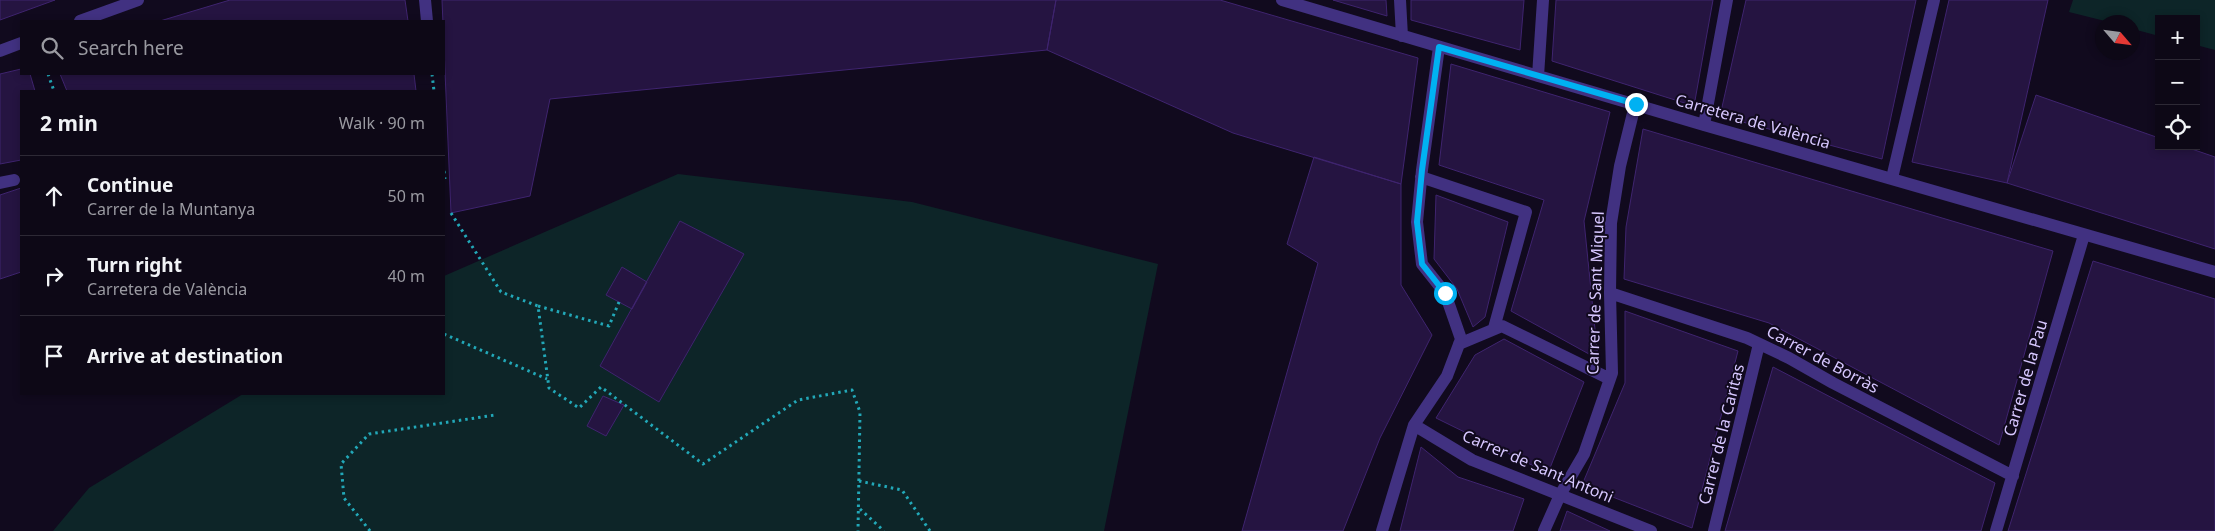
<!DOCTYPE html>
<meta charset="utf-8">
<style>
body{margin:0;font-family:"Noto Sans",sans-serif;background:#16111f;color:#f1f3f6}
.controls{position:absolute;right:15px;top:15px;display:grid;overflow:hidden;border-radius:0px;box-shadow:0 2px 8px #0003}
.controls button{width:45px;height:45px;display:grid;place-items:center;padding:0;border:0;border-bottom:1px solid #2d2935;background:#0d0816;color:#f1f3f6;font:25px sans-serif}
.compass{position:absolute;left:2095px;top:15px;width:45px;height:45px;border-radius:50%;background:#0d0816;box-shadow:0 2px 8px #0003;rotate:118deg}
.stop{position:absolute;width:15px;height:15px;margin:-11px;border:4px solid #00b1f2;border-radius:50%;background:#fff}
.stop.end{background:#00b1f2;border-color:#fff;box-shadow:0 1px 5px #0008}
.list{margin:0;padding:0;list-style:none}
h2{display:flex;justify-content:space-between;align-items:center;height:65px;margin:0;padding:0 20px;font-size:21px}
h2 small{font-size:16px;font-weight:400;color:#9a9aa1}
.list li{display:grid;grid-template-columns:32px 1fr auto;gap:15px;align-items:center;box-sizing:border-box;height:80px;padding:0 20px;border-top:1px solid #2d2935}
.list b{display:block;font-size:19px;white-space:nowrap}
.list p{margin:0;font-size:16px;white-space:nowrap;color:#9a9aa1}
.list em{font-size:16px;font-style:normal;color:#9a9aa1}
.icon{flex:none;width:28px;height:28px;fill:none;stroke:currentColor;stroke-width:2;stroke-linecap:round;stroke-linejoin:round}
.map{position:relative;flex:none;width:2215px;height:531px;overflow:hidden}
.search{position:absolute;background:#0d0816;box-shadow:0 2px 8px #0003;left:20px;top:20px;width:425px;height:55px;display:flex;align-items:center;gap:12px;box-sizing:border-box;padding:0 18px;border-radius:0px;color:#9a9aa1;font-size:19px}
.panel{position:absolute;background:#0d0816;box-shadow:0 2px 8px #0003;left:20px;top:90px;width:425px;height:305px;border-radius:0px}
.map>svg:first-child{display:block}
.green{fill:#0d2528}
.building{fill:#251441;stroke:#3f246f}
.lines{fill:none;stroke-linecap:round;stroke-linejoin:round}
.path{stroke:#22a8b8;stroke-width:3;stroke-dasharray:2.5 4;stroke-linecap:butt}
.minor{stroke:#413181;stroke-width:12}
.route{stroke:#00b1f2;stroke-width:6}
.labels{text-anchor:middle;stroke-width:4;stroke-linejoin:round;paint-order:stroke}
.street-label{font-size:16px;fill:#d7c7ff;stroke:#110a1e}
</style>
<div class="map">
<svg width="2215" height="531" viewBox="0 0 2215 531">
<rect width="100%" height="100%" fill="#110a1e"/>
<!-- green -->
<path class="green" d="M2073 0H2215V50L2196 45V19H2159V36L2133 29 2132 22H2109L2069 12Z
M678 174 912 202 1158 264 1104 531H53L89 488 243 394H444V276Z"/>
<!-- building -->
<path class="building" d="M0 0H55L0 20Z
M230 0H405L408 21H160Z
M442 0H1056L1047 50 550 99 530 196 451 213Z
M1056 0H1220L1418 58 1401 184 1233 133 1047 50Z
M1333 0H1386L1387 16Z
M1411 0H1524L1520 50 1411 20Z
M1556 0H1713L1694 106 1552 61Z
M1746 0H1916L1882 159 1720 116Z
M1949 0H2048L2007 183 1912 162Z
M1451 64 1610 112 1584 221 1598 359 1511 311 1544 200 1439 165Z
M21 69V74H30L35 91H21V160L0 164V74Z
M60 74H414L416 91H67Z
M2036 95 2159 138V146H2183L2215 157V249L2007 183Z
M1643 129 2053 251 1999 445 1769 323 1624 279 1626 227Z
M1314 157 1401 184V285L1432 335 1380 438 1343 531H1242L1318 263 1287 244Z
M21 188V272L0 279V195Z
M1436 195 1508 222 1485 317 1473 327 1457 289 1434 259Z
M680 221 744 254 659 402 600 366Z
M2093 261 2215 299V531H2008Z
M622 267 647 282 632 309 606 295Z
M1625 311 1738 351 1692 528 1582 485 1625 383Z
M1504 339 1584 382 1548 473 1436 418 1475 355Z
M1773 367 1995 483 1981 531H1725Z
M603 396 624 405 606 436 587 426Z
M1421 447 1458 477 1524 499 1513 531H1400Z
M1567 511 1610 531H1560Z"/>
<g class="lines">
<!-- path -->
<path class="path" d="M48 74 54 91
M432 74 434 91
M444 171 445 179
M451 213 501 292 538 306 549 388 579 408 601 387 703 464 798 400 852 390 860 412 858 531
M538 306 609 326 619 302
M444 334 547 379
M859 481 902 490 930 531
M860 509 884 531
M370 531 344 498 341 464 369 434 495 415"/>
<!-- minor -->
<path class="minor" d="M425 0 427 21
M1282 0 1704 125 2215 272
M1400 0 1402 36
M80 21 138 0
M0 51 21 43
M1538 76 1543 0
M1704 125 1727 0
M1421 177 1526 212 1494 328
M1892 178 1934 0
M0 183 14 180
M1610 293 1747 338 1789 358 1833 383 2013 476
M1459 344 1502 326 1610 379
M1414 425 1472 460 1651 531
M1382 531 1414 425 1447 376 1461 339 1445 293 1422 264 1417 222 1422 170 1439 47
M1544 531 1560 495 1584 454 1612 373 1610 293 1611 223 1620 166 1635 105
M1714 531 1759 344
M1996 531 2084 235"/>
</g>
<g class="lines">
<!-- route -->
<path class="route" d="M1445 293 1422 264 1417 222 1422 170 1439 47 1636 104"/>
</g>
<g class="labels">
<!-- street labels -->
<g class="street-label">
<text transform="translate(1753 121) rotate(16)" y="6">Carretera de València</text>
<text transform="translate(1595 293) rotate(-88)" y="6">Carrer de Sant Miquel</text>
<text transform="translate(1823 359) rotate(28)" y="6">Carrer de Borràs</text>
<text transform="translate(2025 378) rotate(-74)" y="6">Carrer de la Pau</text>
<text transform="translate(1721 434) rotate(-76)" y="6">Carrer de la Caritas</text>
<text transform="translate(1538 466) rotate(23)" y="6">Carrer de Sant Antoni</text>
</g>
</g>
</svg>
<div class="controls">
<button>+</button>
<button>−</button>
<button><svg class="icon" aria-label="locate" viewBox="0 0 24 24"><circle cx="12" cy="12" r="6"/><path d="M12 2v4M12 18v4M2 12h4M18 12h4"/></svg></button>
</div>
<svg class="compass" viewBox="-18 -18 36 36"><path d="M0-13l5 13h-10z" fill="#e53935"/><path d="M0 13l5-13h-10z" fill="#9a9aa1"/></svg>
<div class="stop" style="left:1445px;top:293px"></div>
<div class="stop end" style="left:1636px;top:104px"></div>
<div class="search"><svg class="icon" aria-label="search" viewBox="0 0 24 24"><circle cx="10" cy="10" r="6"/><path d="M15 15l6 6"/></svg>Search here</div>
<section class="panel">
<h2>2 min<small>Walk · 90 m</small></h2>
<ul class="list">
<li><svg class="icon" aria-label="ahead" viewBox="0 0 24 24"><path d="M12 20V5M6 11l6-6 6 6"/></svg><div><b>Continue</b><p>Carrer de la Muntanya</p></div><em>50 m</em></li>
<li><svg class="icon" aria-label="right" viewBox="0 0 24 24"><path d="M7 20v-9h11M14 6l5 5-5 5"/></svg><div><b>Turn right</b><p>Carretera de València</p></div><em>40 m</em></li>
<li><svg class="icon" aria-label="arrive" viewBox="0 0 24 24"><path d="M6 21V4h12l-3 4 3 4H6"/></svg><div><b>Arrive at destination</b></div></li>
</ul>
</section>
</div>
